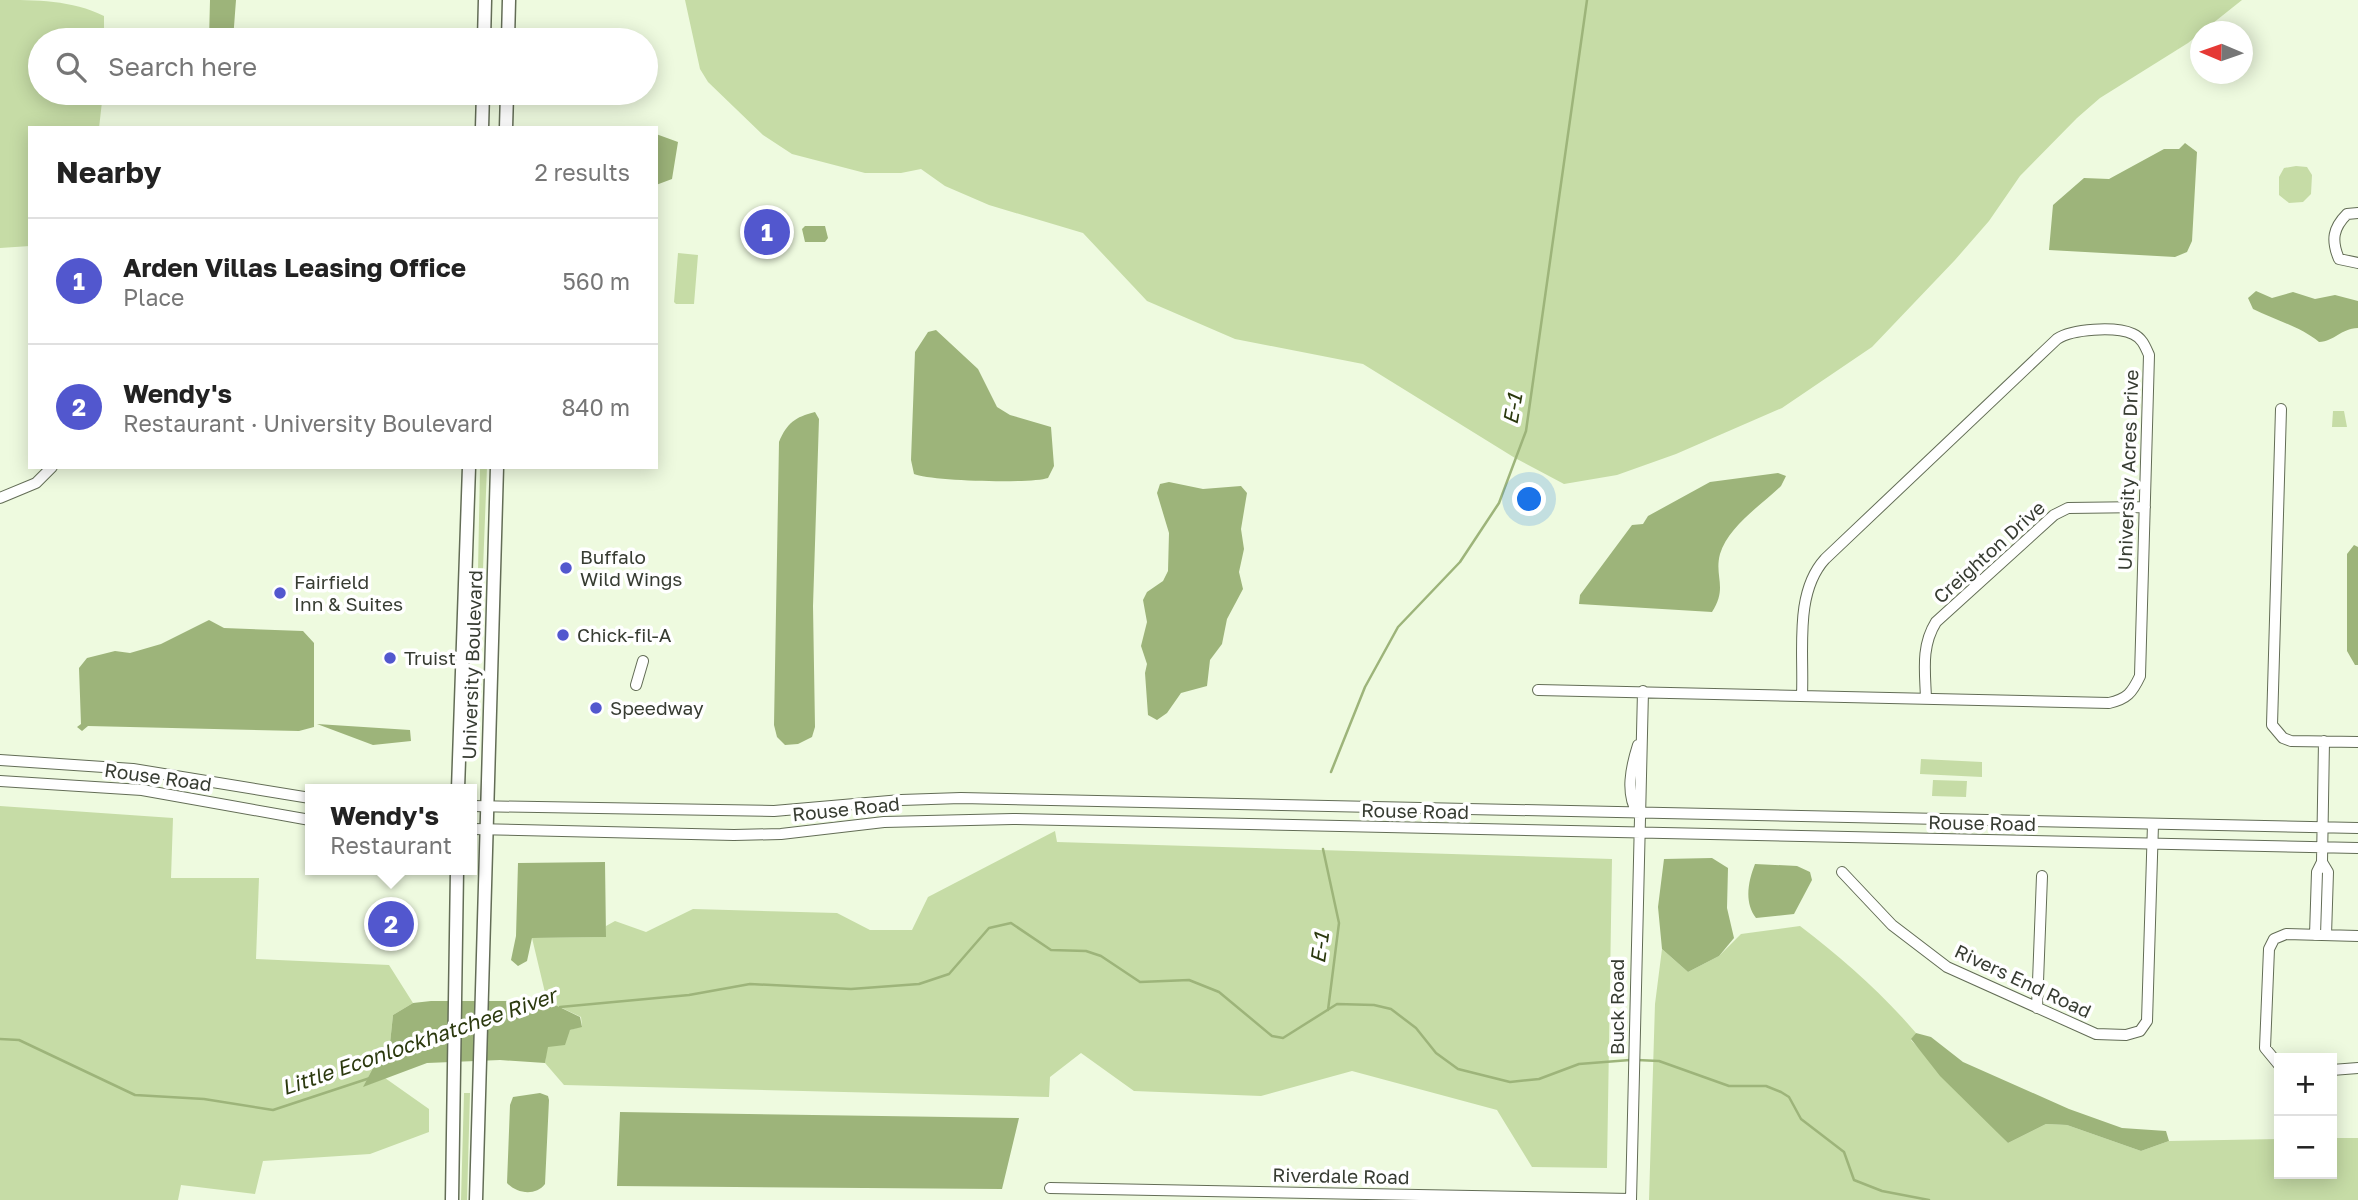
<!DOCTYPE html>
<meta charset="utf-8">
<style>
body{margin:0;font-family:"Golos Text",sans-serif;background:#f6f6f6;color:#222}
.controls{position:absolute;right:21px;bottom:21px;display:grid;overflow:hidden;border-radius:0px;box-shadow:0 4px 18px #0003}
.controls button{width:63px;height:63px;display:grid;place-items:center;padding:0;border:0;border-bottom:2px solid #e0e0e0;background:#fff;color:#222;font:35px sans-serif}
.compass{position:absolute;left:2190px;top:21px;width:63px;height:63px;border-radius:50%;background:#fff;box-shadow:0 4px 18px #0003;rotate:272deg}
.you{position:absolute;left:1530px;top:500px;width:24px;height:24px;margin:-18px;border:5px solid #fff;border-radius:50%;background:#1a73e8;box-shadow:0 0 0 10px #1a73e833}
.badge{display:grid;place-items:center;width:46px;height:46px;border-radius:50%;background:#5257ce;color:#fff;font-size:23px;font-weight:700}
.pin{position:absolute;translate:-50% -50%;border:4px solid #fff;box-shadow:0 2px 7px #0006}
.popup{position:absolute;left:305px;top:784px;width:172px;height:91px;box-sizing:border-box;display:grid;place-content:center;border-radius:0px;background:#fff;filter:drop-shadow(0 2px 5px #0005);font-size:23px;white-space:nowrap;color:#767676}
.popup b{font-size:26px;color:#222}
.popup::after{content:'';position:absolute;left:50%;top:100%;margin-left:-14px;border:14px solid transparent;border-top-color:#fff}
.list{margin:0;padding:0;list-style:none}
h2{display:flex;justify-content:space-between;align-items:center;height:91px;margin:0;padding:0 28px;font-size:30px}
h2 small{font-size:23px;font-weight:400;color:#767676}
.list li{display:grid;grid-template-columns:46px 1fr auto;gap:21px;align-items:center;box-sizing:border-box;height:126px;padding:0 28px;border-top:2px solid #e0e0e0}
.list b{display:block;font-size:26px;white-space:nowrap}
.list p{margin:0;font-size:23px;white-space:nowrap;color:#767676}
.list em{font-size:23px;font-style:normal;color:#767676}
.icon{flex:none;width:38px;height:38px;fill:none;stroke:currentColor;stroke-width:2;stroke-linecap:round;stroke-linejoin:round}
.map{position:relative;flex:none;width:2358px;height:1200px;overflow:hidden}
.search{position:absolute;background:#fff;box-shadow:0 4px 18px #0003;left:28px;top:28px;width:630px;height:77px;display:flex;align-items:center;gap:18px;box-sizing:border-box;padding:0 24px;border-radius:38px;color:#767676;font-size:26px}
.panel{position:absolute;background:#fff;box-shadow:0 4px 18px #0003;left:28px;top:126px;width:630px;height:343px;border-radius:0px}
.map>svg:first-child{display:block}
.green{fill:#c6dca6}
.water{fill:#9db47a}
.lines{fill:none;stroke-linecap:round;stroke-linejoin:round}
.stream{stroke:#9db47a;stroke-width:2.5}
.minor-casing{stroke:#636d56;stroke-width:12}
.major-casing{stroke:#636d56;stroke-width:15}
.minor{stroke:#fff;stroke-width:10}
.major{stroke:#fff;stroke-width:12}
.poi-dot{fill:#5257ce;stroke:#fff;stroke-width:2.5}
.labels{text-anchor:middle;stroke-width:7;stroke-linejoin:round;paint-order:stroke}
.street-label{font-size:19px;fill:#373c32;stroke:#fff}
.poi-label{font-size:19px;fill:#373c32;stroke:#fff;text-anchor:start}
.water-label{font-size:21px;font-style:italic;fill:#2b390e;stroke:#fff}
</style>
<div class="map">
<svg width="2358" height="1200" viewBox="0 0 2358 1200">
<rect width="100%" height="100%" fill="#eefadf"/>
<!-- green -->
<path class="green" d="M0 0C36 0 72 0 104 16V40H40V93H103L99 128H30V246L0 248Z
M685 0H2242L2188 43 2100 98 2077 118 2020 176 1989 221 1955 260 1872 347 1782 408 1676 454 1617 475 1564 484 1515 458 1363 364 1235 339 1147 301 1083 233 989 205 945 186 921 169 901 173H865L792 154 763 135 708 82 700 69Z
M2296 166 2307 167 2312 175 2311 194 2303 202 2289 203 2279 195V177L2284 168Z
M678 253 698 255 694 304H676L674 302Z
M2333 411H2344L2347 427H2332Z
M480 467H487L482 595 478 571Z
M1921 759 1982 762V777L1920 774Z
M1933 780 1967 781 1966 797 1932 796Z
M0 806 173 818 171 878H259L256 959 389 965 413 1003 393 1015 389 1053 373 1068 364 1086 385 1078 429 1109V1132L370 1154 263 1161 255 1194 181 1185 178 1200H0Z
M1055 831 1057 842 1612 859 1607 1168 1532 1167 1497 1110 1352 1071 1261 1096 1134 1091 1081 1053 1050 1077 1049 1097 564 1085 545 1063 547 1047 570 1030 582 1026 581 1017 547 1001 532 938 605 937 606 926 615 921 646 932 693 909 837 913 870 930H912L928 897Z
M1800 926C1843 959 1881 992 1916 1033L1911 1040 2008 1143 2046 1124 2067 1125 2141 1151 2169 1141 2279 1139V1174H2332V1138H2358V1200H1649L1655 1004 1662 949 1688 972 1719 956 1741 934Z
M464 1093H470L467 1200H461Z"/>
<!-- water -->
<path class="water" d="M210 0H236L233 40H209Z
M656 134 678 142 672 179 656 185Z
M2185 143 2197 152 2192 241 2187 252 2175 257 2049 250 2053 205 2084 178 2109 179 2164 149H2179Z
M805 226H825L828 238 825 242H805L802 229Z
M2256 291 2272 298 2293 292 2315 299 2335 295 2358 301V328C2340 329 2335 341 2319 342 2301 327 2275 320 2253 309L2248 298Z
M936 330 978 369 997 407 1010 415 1051 427 1054 466 1048 478C1031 484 929 481 914 474L911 460 915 352 928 332Z
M815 412 819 419 813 606 815 727 812 737 798 744 785 745 777 737 774 725 779 442C787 423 795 417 815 412Z
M1778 473 1786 476 1781 486C1761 505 1728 527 1720 554 1714 577 1728 587 1712 612L1579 604 1580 595 1632 525 1643 524 1648 516 1710 482Z
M1169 482 1203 489 1241 486 1247 493 1241 529 1244 549 1239 572 1243 589 1227 619 1222 644 1210 660 1207 686 1181 693 1167 713 1157 720 1148 715 1145 673 1147 664 1141 646 1147 622 1143 600 1147 592 1163 581 1168 571 1169 533 1157 493 1160 484Z
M2354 545 2358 547V665H2355L2347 651V554Z
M209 620 224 628 303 631 314 643V727L299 731 88 726 82 731 77 727 81 724 79 668 87 658 115 651 130 653 161 644Z
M317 724 410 730 411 741 373 745Z
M1712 858 1728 868 1727 908 1734 938 1719 956 1688 972 1662 949 1658 907 1664 859Z
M605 862 606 937 532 938 527 961 518 966 511 960 516 936 518 863Z
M1755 864 1797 866 1810 872 1812 880 1794 914 1756 918C1744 902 1748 882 1755 864Z
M431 1001H547L580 1017 582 1027 570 1030 565 1045 548 1047 545 1063 500 1060 427 1063 363 1087 373 1068 389 1053 393 1015 413 1003Z
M1916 1033 1931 1037 1963 1062 2069 1109 2122 1128 2166 1131 2169 1141 2141 1151 2067 1125 2046 1124 2008 1143 1940 1076 1911 1039Z
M540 1093 548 1096 549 1100 545 1184C536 1196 517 1194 507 1183L510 1105 513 1097Z
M620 1112 1019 1118 1002 1189 617 1186Z"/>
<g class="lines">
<!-- stream -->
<path class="stream" d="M1331 772 1365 687 1398 627 1460 562 1499 503 1526 431 1587 0
M1323 849 1339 923 1328 1010
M560 1007 689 995 750 984 851 989 919 984 949 974 989 928 1011 923 1051 950 1086 951 1101 956 1140 982 1189 980 1219 992 1272 1036 1283 1038 1337 1004 1374 1005 1391 1009 1416 1028 1436 1053 1458 1069 1510 1082 1539 1079 1579 1064 1630 1060
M0 1039 19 1040 135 1095 204 1099 273 1110 370 1078
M1637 1060 1659 1061 1729 1086H1766L1781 1092 1789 1097 1801 1119 1844 1152 1854 1180 1882 1191 1929 1200"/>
<!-- minor casing -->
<g class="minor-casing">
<path id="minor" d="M2358 213 2347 214C2333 228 2331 240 2339 259L2358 263
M2281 409 2272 725 2283 738 2291 741 2358 742
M0 498 36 483 52 467
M636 685 643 661
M1538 690 2109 703C2127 699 2132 693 2140 676L2149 355C2145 346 2142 338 2133 334 2115 326 2072 329 2057 339L1825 559C1794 593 1804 651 1802 695
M1926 698C1925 671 1921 646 1936 622L2054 515 2068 508 2145 507
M0 760 133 769 310 798
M0 781 142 790 310 820
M472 806 774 811 901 800 961 798 2358 828
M1638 814C1625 794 1631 767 1638 745
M472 829 734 835 781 834 884 822 1013 819 2358 848
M2322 862 2328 872 2326 935
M1842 872 1892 925 1947 967 2096 1034 2126 1035 2140 1031 2147 1021 2153 824
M2315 935 2317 872 2322 862 2324 741
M2037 1008 2042 876
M2279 1065 2265 1048 2269 949 2274 939 2286 934 2358 936
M2332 1070 2358 1068
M1050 1188 1631 1199
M1631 1200 1643 691"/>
</g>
<!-- major casing -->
<g class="major-casing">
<path id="major" d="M484 40 485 0
M508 40 509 0
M482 128 483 93
M506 128 507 93
M458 789 469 467
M452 1200 457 870
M476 1200 497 467"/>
</g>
<!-- minor -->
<use href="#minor" class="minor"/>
<!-- major -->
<use href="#major" class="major"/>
</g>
<!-- markers -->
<g class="poi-dot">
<circle cx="566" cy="568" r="7"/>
<circle cx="280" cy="593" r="7"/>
<circle cx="563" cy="635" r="7"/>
<circle cx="390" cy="658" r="7"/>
<circle cx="596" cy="708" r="7"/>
</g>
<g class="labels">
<!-- street labels -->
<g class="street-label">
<text transform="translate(2128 470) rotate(-88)" y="7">University Acres Drive</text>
<text transform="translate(1989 552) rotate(-42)" y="7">Creighton Drive</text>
<text transform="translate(472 665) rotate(-88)" y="7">University Boulevard</text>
<text transform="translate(158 777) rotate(8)" y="7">Rouse Road</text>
<text transform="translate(846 809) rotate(-6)" y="7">Rouse Road</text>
<text transform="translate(1415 811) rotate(1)" y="7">Rouse Road</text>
<text transform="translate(1982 823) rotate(1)" y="7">Rouse Road</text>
<text transform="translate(2023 981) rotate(25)" y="7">Rivers End Road</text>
<text transform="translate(1617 1007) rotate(-90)" y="7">Buck Road</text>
<text transform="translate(1341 1176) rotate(1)" y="7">Riverdale Road</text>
</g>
<!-- poi labels -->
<g class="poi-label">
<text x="580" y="564">Buffalo<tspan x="580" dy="22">Wild Wings</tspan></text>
<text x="294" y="589">Fairfield<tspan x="294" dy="22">Inn &amp; Suites</tspan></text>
<text x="577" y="642">Chick-fil-A</text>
<text x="404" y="665">Truist</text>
<text x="610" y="715">Speedway</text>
</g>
<!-- water labels -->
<g class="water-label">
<text transform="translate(1513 409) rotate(-80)" y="7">E-1</text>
<text transform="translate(1320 948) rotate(-82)" y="7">E-1</text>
<text transform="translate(419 1042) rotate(-19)" y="7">Little Econlockhatchee River</text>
</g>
</g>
</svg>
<div class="controls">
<button>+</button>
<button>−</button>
</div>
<svg class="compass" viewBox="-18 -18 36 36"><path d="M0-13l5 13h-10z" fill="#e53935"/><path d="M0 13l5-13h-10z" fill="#767676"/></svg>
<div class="you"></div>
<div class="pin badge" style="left:767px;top:232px">1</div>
<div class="pin badge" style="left:391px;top:924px">2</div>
<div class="popup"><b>Wendy's</b>Restaurant</div>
<div class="search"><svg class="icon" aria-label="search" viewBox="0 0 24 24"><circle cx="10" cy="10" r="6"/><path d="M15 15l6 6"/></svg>Search here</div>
<section class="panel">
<h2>Nearby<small>2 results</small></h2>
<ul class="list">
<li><span class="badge">1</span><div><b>Arden Villas Leasing Office</b><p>Place</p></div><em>560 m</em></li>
<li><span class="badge">2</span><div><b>Wendy's</b><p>Restaurant · University Boulevard</p></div><em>840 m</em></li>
</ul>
</section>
</div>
